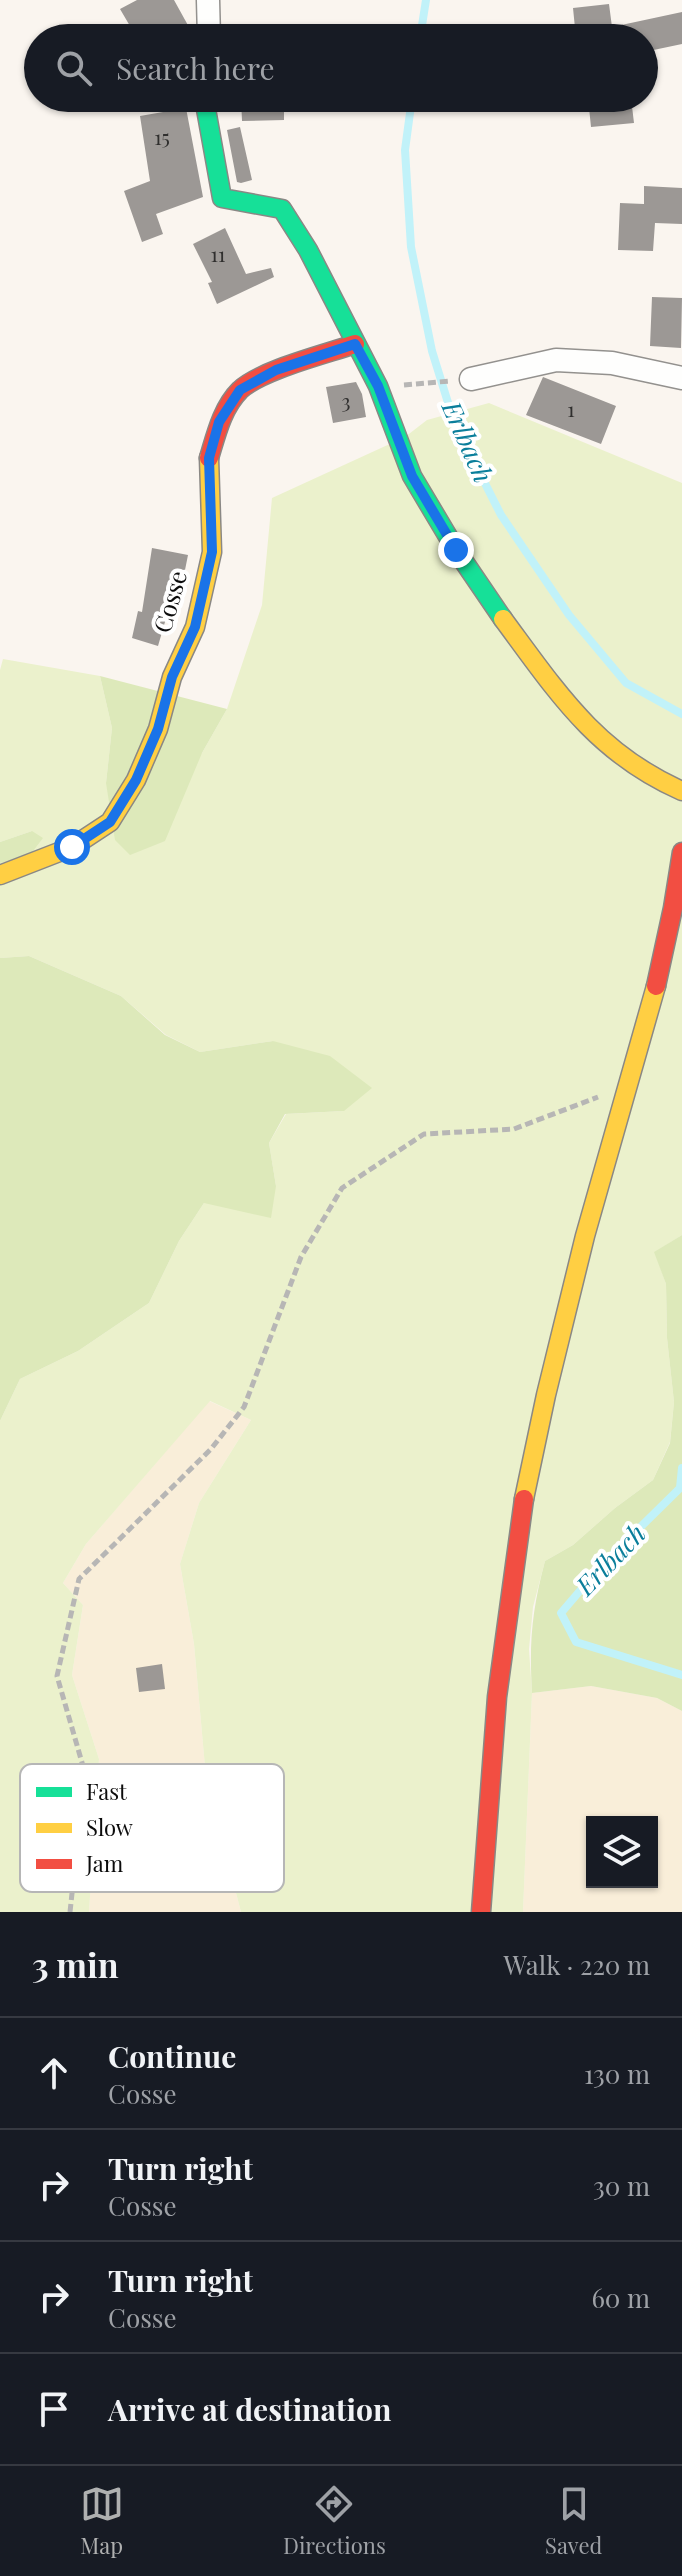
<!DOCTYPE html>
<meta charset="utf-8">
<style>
body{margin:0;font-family:"Playfair Display",serif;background:#242831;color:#f1f3f6}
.controls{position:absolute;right:24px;bottom:24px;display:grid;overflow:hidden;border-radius:0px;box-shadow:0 2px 6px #0004}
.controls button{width:72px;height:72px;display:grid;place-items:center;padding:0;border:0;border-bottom:2px solid #363941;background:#171b24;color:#f1f3f6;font:40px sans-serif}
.stop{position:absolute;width:24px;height:24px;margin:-18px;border:6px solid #1a73e8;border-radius:50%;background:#fff}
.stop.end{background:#1a73e8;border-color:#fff;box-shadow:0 2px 8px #0008}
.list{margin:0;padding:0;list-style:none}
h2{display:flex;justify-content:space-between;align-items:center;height:104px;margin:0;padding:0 32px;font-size:34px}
h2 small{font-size:26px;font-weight:400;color:#9ea1a6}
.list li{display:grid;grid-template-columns:52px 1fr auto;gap:24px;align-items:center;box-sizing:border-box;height:112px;padding:0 32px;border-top:2px solid #363941}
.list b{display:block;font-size:30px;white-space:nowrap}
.list p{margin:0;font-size:26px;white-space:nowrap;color:#9ea1a6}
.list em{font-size:26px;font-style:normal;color:#9ea1a6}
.icon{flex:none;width:44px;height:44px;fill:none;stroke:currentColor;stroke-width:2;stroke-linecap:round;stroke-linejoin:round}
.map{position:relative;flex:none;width:682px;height:1912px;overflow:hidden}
.search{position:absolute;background:#171b24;box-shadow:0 2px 6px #0004;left:24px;right:24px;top:24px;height:88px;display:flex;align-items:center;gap:20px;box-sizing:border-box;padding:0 28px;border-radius:44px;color:#9ea1a6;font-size:30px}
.sheet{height:552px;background:#171b24}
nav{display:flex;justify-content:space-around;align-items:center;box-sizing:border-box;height:112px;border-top:2px solid #363941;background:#171b24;font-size:22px;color:#9ea1a6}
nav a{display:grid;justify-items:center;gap:4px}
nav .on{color:#afb0b0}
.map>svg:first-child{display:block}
.farmland{fill:#f9eed9;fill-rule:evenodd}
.green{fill:#ebf1cc}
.forest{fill:#dde9ba}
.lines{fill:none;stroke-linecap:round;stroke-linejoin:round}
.stream{stroke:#c1f2f9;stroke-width:8}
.building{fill:#9c9895}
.street-casing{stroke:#93918e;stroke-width:25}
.fast-casing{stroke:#8a8885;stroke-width:21}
.slow-casing{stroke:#8a8885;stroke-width:21}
.jam-casing{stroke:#8a8885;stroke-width:21}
.path{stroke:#b7b6b5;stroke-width:5;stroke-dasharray:8 4;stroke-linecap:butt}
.street{stroke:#fefefd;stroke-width:22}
.fast{stroke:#16e098;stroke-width:18}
.slow{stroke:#ffcf43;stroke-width:18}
.jam{stroke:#f24e42;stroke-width:18}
.route{stroke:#1a73e8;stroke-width:10}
.labels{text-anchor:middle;stroke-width:8;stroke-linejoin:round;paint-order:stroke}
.number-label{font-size:20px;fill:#302f2e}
.street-label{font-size:24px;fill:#0c0c0c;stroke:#fff}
.water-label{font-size:26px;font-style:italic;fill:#0a7e9b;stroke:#fff}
.key{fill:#fff;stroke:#b6b6b6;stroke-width:2}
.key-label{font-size:22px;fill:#0c0c0c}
</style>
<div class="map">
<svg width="682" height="1912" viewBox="0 0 682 1912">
<rect width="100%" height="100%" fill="#faf5ef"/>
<!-- farmland -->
<path class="farmland" d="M209 1401 251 1420 199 1503 180 1564 194 1644 206 1778 241 1912H89L99 1759 72 1675 83 1605 63 1583 86 1544Z
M591 1686 657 1698 682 1711V1912H523L532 1693ZM592 1822H652V1882H592Z"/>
<!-- green -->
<path class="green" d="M489 403 682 483V1235L655 1252 666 1284 667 1338 674 1402 670 1442 653 1480 615 1508 573 1545 545 1561 533 1607 529 1649 532 1693 523 1912H241L206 1778 194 1644 180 1564 199 1503 251 1420 210 1401 86 1544 63 1583 83 1605 72 1675 99 1759 89 1912H0V1421L20 1379 78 1351 149 1303 179 1241 204 1203 276 1186 269 1143 286 1114 344 1111 273 1041 200 1052 166 1035 121 996 29 956 0 958V863L32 831 0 842V670L3 659 100 676 112 728 106 783 202 753 227 709 262 605 272 498 405 437 427 420Z"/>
<!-- forest -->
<path class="forest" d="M100 676 227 709 202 753 165 841 130 855 115 840 106 783 112 728Z
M32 831 43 838 30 855 0 863V842Z
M29 956 121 996 165 1035 200 1052 273 1041 330 1056 372 1088 344 1111 285 1114 269 1143 276 1186 271 1218 204 1203 179 1241 149 1303 78 1351 20 1379 0 1421V958Z
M682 1235V1711L657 1698 591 1686 532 1693C529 1642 532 1610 545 1561L573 1545 615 1508 653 1480 670 1443 674 1402 667 1338 666 1284 654 1252Z"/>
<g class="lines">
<!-- stream -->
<path class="stream" d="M420 38 426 0
M412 98 405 150 411 247 432 351 454 422 501 515 569 615 626 683 682 714
M682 1468 680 1488 602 1565 561 1613 576 1642 682 1675"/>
</g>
<!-- building -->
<path class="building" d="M137 0H174L195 38H137L120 9Z
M609 4 612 27 682 12V44L644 52V38H576L573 8Z
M241 98H284V120L242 121Z
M588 98H631L634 123 591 127Z
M186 108 203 197 156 214 163 234 142 242 124 191 150 181 140 116Z
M240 127 252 180 241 183 237 182 227 130Z
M644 186 682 188V224L655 223 653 251 618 250 620 203 644 204Z
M225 228 246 274 271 268 274 277 217 304 208 283 212 282 193 244Z
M652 297 682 298 681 348 650 346Z
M543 377 616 406 601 444 526 415Z
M356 382 362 394 366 417 333 423 326 387Z
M152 548 188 555 182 585 176 584 158 646 132 638 138 611 142 612Z
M162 1664 165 1689 139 1692 136 1668Z"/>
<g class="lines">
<!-- street casing -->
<g class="street-casing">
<path id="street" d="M208 0 209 38
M471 379 556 360 612 363 682 378"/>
</g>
<!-- fast casing -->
<g class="fast-casing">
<path id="fast" d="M204 98 222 198 282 209 308 250 378 386 412 476 456 550 503 619"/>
</g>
<!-- slow casing -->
<g class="slow-casing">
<path id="slow" d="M503 619C557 692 596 753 682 791
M0 875 72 847 110 822 136 780 158 729 172 677 195 627 212 552 209 458
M524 1499 546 1395 585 1236 656 986"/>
</g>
<!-- jam casing -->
<g class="jam-casing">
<path id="jam" d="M209 458C216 435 222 408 240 390 261 370 326 354 355 344
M656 986 673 908 682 852
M481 1912 497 1697 524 1499"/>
</g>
<!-- path -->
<path class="path" d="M404 385 450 381
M70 1912 85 1773 57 1676 79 1579 211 1449 244 1407 301 1257 342 1188 424 1134 514 1129 598 1097"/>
<!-- street -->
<use href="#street" class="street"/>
<!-- fast -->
<use href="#fast" class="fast"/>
<!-- slow -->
<use href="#slow" class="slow"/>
<!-- jam -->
<use href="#jam" class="jam"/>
</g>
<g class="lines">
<!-- route -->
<path class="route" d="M72 847 110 822 136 780 158 729 172 677 195 627 212 552 209 458 219 422 240 390 276 370 355 344 378 386 412 476 456 550"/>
</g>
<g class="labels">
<!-- number labels -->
<g class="number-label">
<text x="162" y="145">15</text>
<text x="218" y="262">11</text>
<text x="346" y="409">3</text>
<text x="571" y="417">1</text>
</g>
<!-- street labels -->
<g class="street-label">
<text transform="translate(171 602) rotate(-74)" y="8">Cosse</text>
</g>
<!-- water labels -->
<g class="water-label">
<text transform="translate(467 442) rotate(66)" y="9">Erlbach</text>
<text transform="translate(611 1560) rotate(-46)" y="9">Erlbach</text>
</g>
</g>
<!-- legend -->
<rect x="20" y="1764" width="264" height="128" rx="12" class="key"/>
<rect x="36" y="1787" width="36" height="10" fill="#16e098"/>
<rect x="36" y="1823" width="36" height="10" fill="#ffcf43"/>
<rect x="36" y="1859" width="36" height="10" fill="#f24e42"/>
<g class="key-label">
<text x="86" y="1800">Fast</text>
<text x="86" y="1836">Slow</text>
<text x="86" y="1872">Jam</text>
</g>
</svg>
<div class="controls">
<button><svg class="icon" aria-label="layers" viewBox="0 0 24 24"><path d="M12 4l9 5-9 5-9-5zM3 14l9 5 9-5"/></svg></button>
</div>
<div class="stop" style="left:72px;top:847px"></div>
<div class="stop end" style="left:456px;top:550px"></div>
<div class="search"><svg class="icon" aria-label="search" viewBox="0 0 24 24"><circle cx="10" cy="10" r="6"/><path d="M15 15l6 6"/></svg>Search here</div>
</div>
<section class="sheet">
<h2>3 min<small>Walk · 220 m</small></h2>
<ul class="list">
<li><svg class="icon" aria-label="ahead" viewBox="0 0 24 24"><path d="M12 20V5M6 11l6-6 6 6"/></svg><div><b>Continue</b><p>Cosse</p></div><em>130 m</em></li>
<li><svg class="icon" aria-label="right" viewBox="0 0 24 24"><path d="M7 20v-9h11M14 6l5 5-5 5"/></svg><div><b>Turn right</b><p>Cosse</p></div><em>30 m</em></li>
<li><svg class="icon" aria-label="right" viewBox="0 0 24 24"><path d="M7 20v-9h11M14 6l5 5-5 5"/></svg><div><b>Turn right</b><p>Cosse</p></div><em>60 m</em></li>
<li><svg class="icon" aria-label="arrive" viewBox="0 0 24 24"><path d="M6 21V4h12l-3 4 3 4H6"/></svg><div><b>Arrive at destination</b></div></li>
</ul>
</section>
<nav>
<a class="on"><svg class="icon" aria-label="map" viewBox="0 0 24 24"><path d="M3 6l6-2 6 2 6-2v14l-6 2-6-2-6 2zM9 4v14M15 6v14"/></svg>Map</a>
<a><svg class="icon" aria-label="directions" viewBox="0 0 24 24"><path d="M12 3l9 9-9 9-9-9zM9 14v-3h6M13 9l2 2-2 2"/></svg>Directions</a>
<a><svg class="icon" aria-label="saved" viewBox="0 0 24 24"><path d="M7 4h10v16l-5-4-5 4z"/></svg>Saved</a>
</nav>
